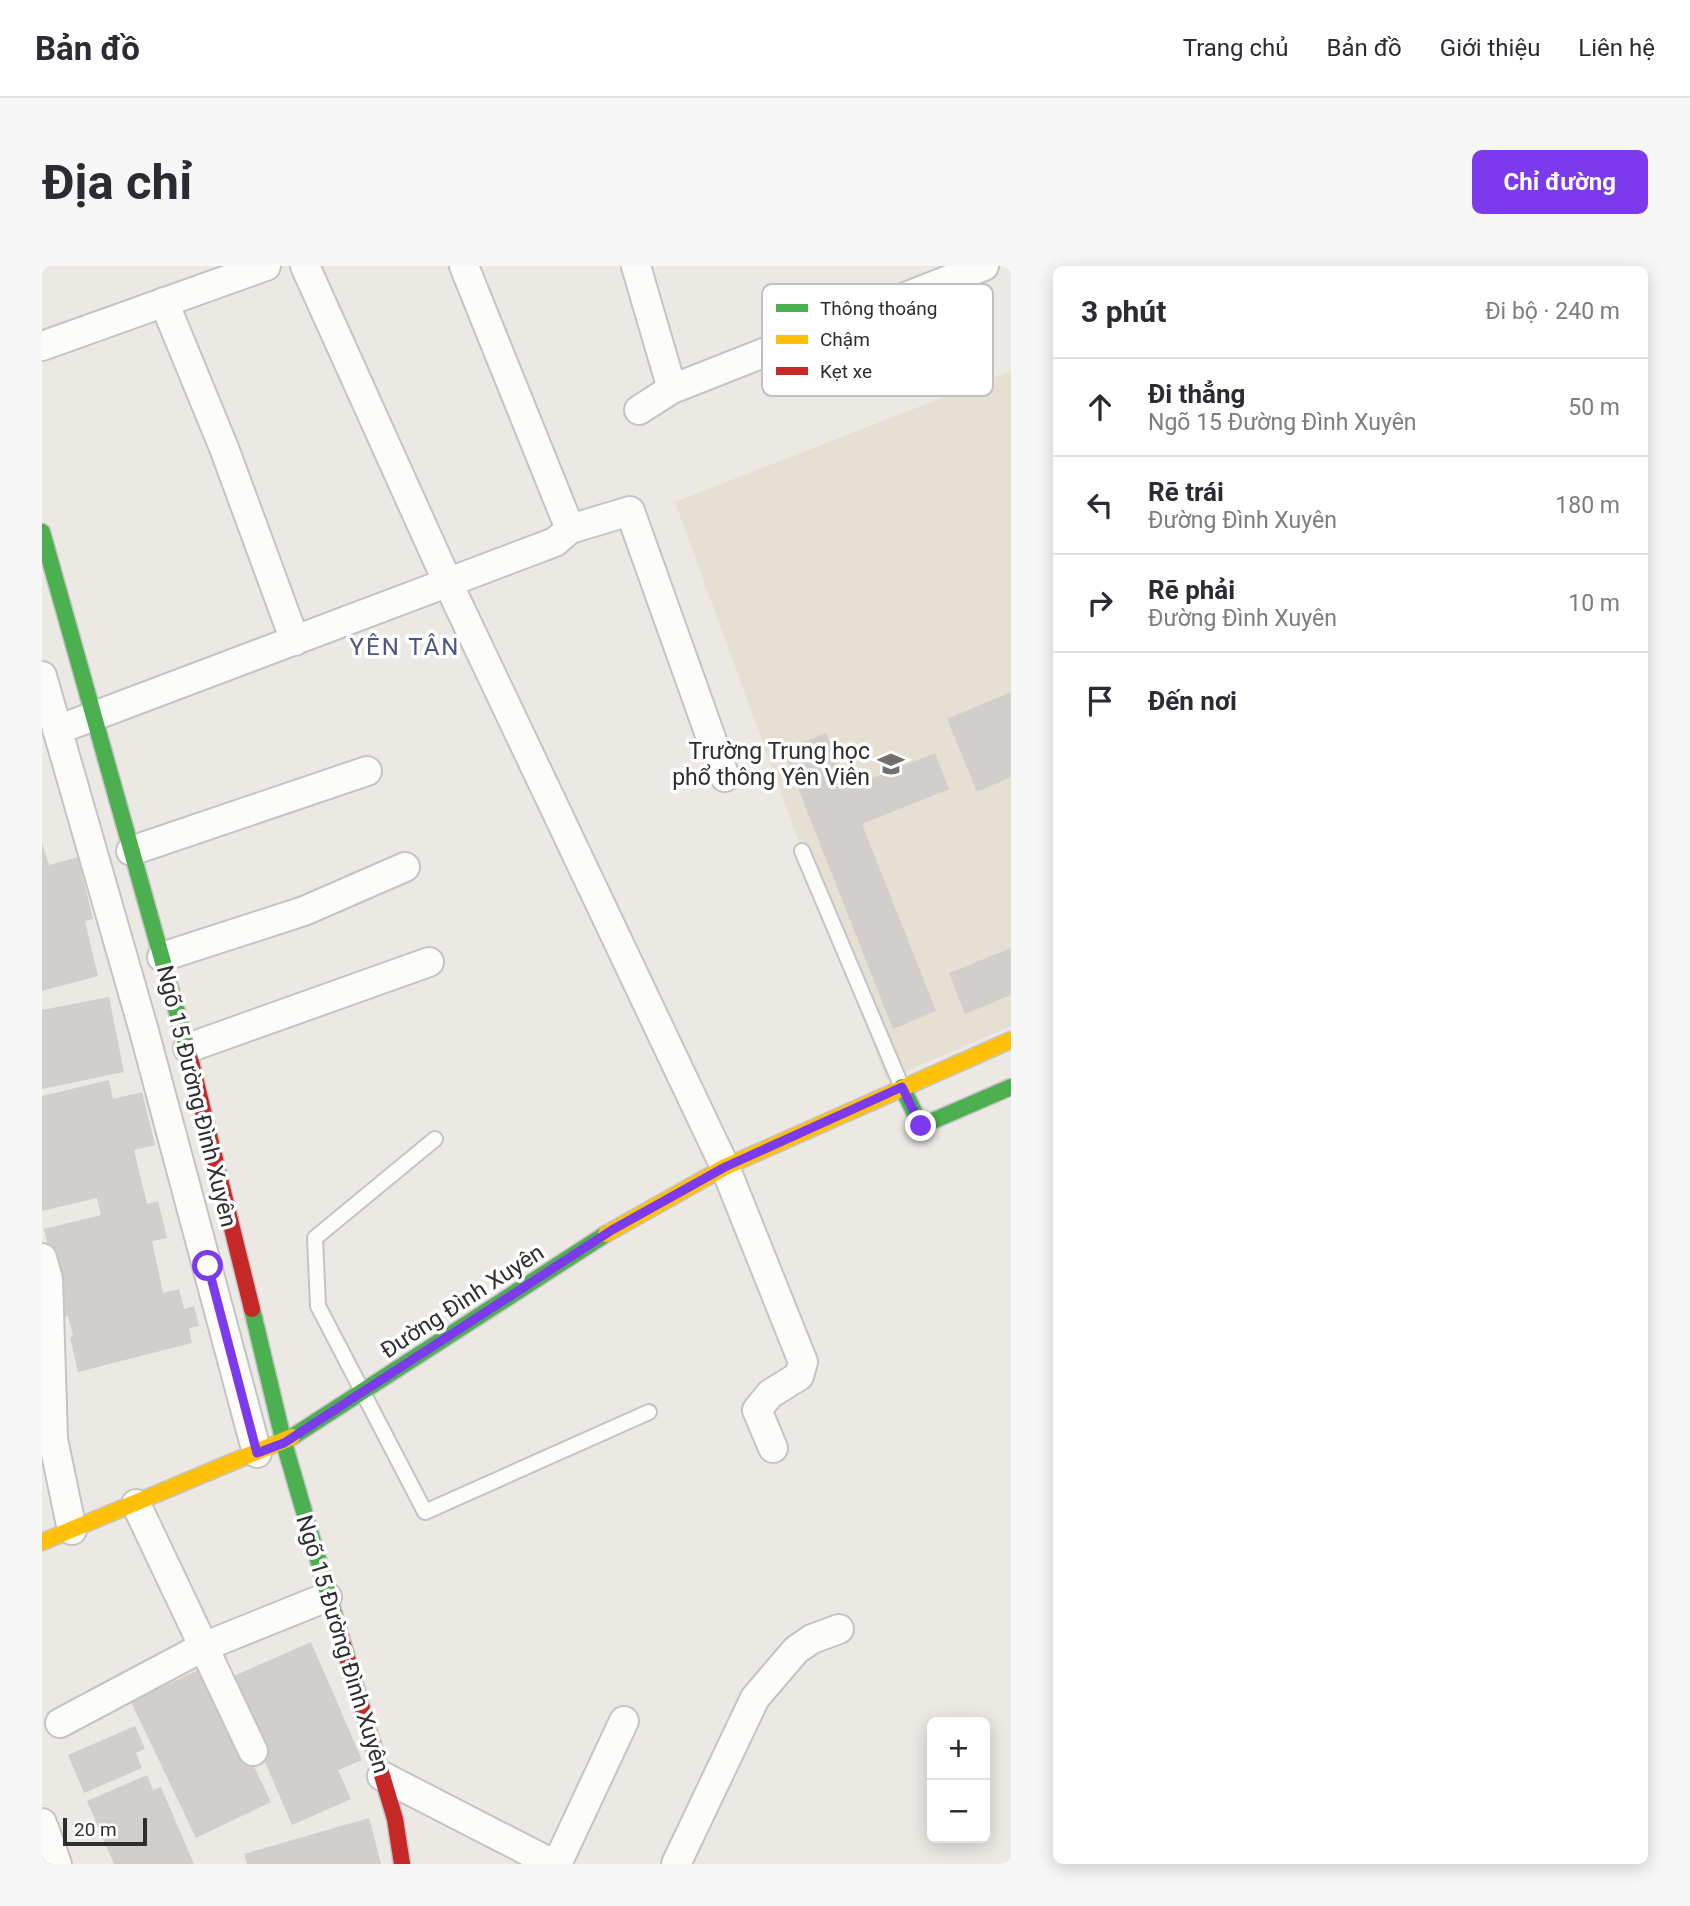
<!DOCTYPE html>
<html lang="vi">
<meta charset="utf-8">
<style>
body{margin:0;font-family:Roboto,sans-serif;background:#f7f7f7;color:#2b2b33}
.controls{position:absolute;right:21px;bottom:21px;display:grid;overflow:hidden;border-radius:10px;box-shadow:0 4px 18px #0003}
.controls button{width:63px;height:63px;display:grid;place-items:center;padding:0;border:0;border-bottom:2px solid #e1e1e2;background:#fff;color:#2b2b33;font:35px sans-serif}
.scale{position:absolute;left:21px;bottom:18px;width:84px;box-sizing:border-box;padding-left:7px;border:4px solid #2e2e2e;border-top:0;font-size:19px;line-height:24px;white-space:nowrap;color:#2e2e2e;-webkit-text-stroke:5px #fff;paint-order:stroke}
.stop{position:absolute;width:21px;height:21px;margin:-16px;border:5px solid #7c3aed;border-radius:50%;background:#fff}
.stop.end{background:#7c3aed;border-color:#fff;box-shadow:0 2px 7px #0008}
.list{margin:0;padding:0;list-style:none}
h2{display:flex;justify-content:space-between;align-items:center;height:91px;margin:0;padding:0 28px;font-size:30px}
h2 small{font-size:23px;font-weight:400;color:#7c7c81}
.list li{display:grid;grid-template-columns:46px 1fr auto;gap:21px;align-items:center;box-sizing:border-box;height:98px;padding:0 28px;border-top:2px solid #e1e1e2}
.list b{display:block;font-size:26px;white-space:nowrap}
.list p{margin:0;font-size:23px;white-space:nowrap;color:#7c7c81}
.list em{font-size:23px;font-style:normal;color:#7c7c81}
.icon{flex:none;width:38px;height:38px;fill:none;stroke:currentColor;stroke-width:2;stroke-linecap:round;stroke-linejoin:round}
.map{position:relative;flex:none;width:969px;height:1598px;overflow:hidden;border-radius:10px}
header{display:flex;align-items:center;gap:42px;box-sizing:border-box;height:98px;padding:0 35px;background:#fff;border-bottom:2px solid #e1e1e2}
header strong{font-size:33px}
nav{display:flex;gap:38px;margin-inline-start:auto;font-size:24px}
.intro{display:flex;align-items:center;justify-content:space-between;box-sizing:border-box;height:168px;padding:0 42px}
h1{margin:0;font-size:49px}
.button{padding:18px 32px;border-radius:10px;background:#7c3aed;color:#fff;font-size:24px;font-weight:700}
main{display:flex;gap:42px;padding:0 42px}
aside{flex:1;background:#fff;border-radius:10px;box-shadow:0 4px 18px #0003}
.map>svg:first-child{display:block}
.education{fill:#e6e0d3}
.building{fill:#d1cecb}
.lines{fill:none;stroke-linecap:round;stroke-linejoin:round}
.lane-casing{stroke:#c5c4c5;stroke-width:18}
.street-casing{stroke:#c5c4c5;stroke-width:32}
.fast-casing{stroke:#c5c4c5;stroke-width:19}
.slow-casing{stroke:#c5c4c5;stroke-width:19}
.jam-casing{stroke:#c5c4c5;stroke-width:19}
.lane{stroke:#fcfcfb;stroke-width:14}
.street{stroke:#fcfcfb;stroke-width:28}
.fast{stroke:#4caf50;stroke-width:16}
.slow{stroke:#ffc107;stroke-width:16}
.jam{stroke:#c62828;stroke-width:16}
.route{stroke:#7c3aed;stroke-width:9}
.labels{text-anchor:middle;stroke-width:7;stroke-linejoin:round;paint-order:stroke}
.poi-label{font-size:23px;fill:#2e2e2e;stroke:#fff;text-anchor:end}
.street-label{font-size:23px;fill:#2e2e2e;stroke:#fff}
.neighbourhood-label{font-size:24px;letter-spacing:2px;fill:#4d5680;stroke:#fff}
.key{fill:#fff;stroke:#c0c0c0;stroke-width:2}
.key-label{font-size:19px;fill:#2e2e2e}
</style>
<header>
<strong>Bản đồ</strong>
<nav><a>Trang chủ</a><a>Bản đồ</a><a>Giới thiệu</a><a>Liên hệ</a></nav>
</header>
<div class="intro"><h1>Địa chỉ</h1><a class="button">Chỉ đường</a></div>
<main>
<div class="map">
<svg width="969" height="1598" viewBox="0 0 969 1598">
<rect width="100%" height="100%" fill="#ece8e4"/>
<!-- education -->
<path class="education" d="M969 105V760L844 814 633 236Z"/>
<!-- building -->
<path class="building" d="M969 426V511L935 526 905 453Z
M784 467 806 522 893 487 907 523 820 558 894 745 851 763 741 484Z
M0 577 7 599 36 591 51 653 43 655 56 710 0 725Z
M969 682V729L923 748 907 707Z
M67 731 82 806 0 823V744Z
M67 814 71 833 100 826 113 879 92 884 105 938 116 935 125 972 110 975 121 1027 137 1023 142 1043 152 1040 157 1060 147 1062 150 1077 36 1106 28 1071 31 1070 26 1050 23 1051 2 963 59 949 55 932 0 945V830Z
M269 1376 320 1494 296 1504 309 1533 250 1559 187 1412Z
M164 1400 229 1536 154 1572 89 1436Z
M93 1460 103 1483 94 1487 100 1502 42 1527 26 1489Z
M105 1509 111 1524 119 1521 152 1598H72L45 1535Z
M327 1552 339 1598H205L202 1588Z"/>
<g class="lines">
<!-- lane casing -->
<g class="lane-casing">
<path id="lane" d="M760 585 859 819
M393 873 273 972 276 1040 383 1246 607 1146"/>
</g>
<!-- street casing -->
<g class="street-casing">
<path id="street" d="M263 0 406 317 683 901 761 1096 757 1110 728 1128 715 1144 731 1182
M422 0 528 263
M594 0 630 123
M122 36 182 182 253 375
M0 80 224 0
M597 144 630 123 942 0
M0 410 102 765 215 1187
M15 464 513 276 528 263 588 245 683 511
M89 585 325 505
M120 691 262 645 363 601
M146 782 387 696
M0 992 6 1013 11 1173 30 1264
M94 1238 211 1485
M18 1457 161 1381 285 1331
M340 1510 511 1598
M0 1557 15 1598
M515 1598 582 1455
M634 1598 713 1432 754 1384 770 1373 797 1363"/>
</g>
<!-- fast casing -->
<g class="fast-casing">
<path id="fast" d="M0 266 149 796
M860 821 879 860 969 821
M210 1043 242 1177 297 1365
M250 1171 564 968"/>
</g>
<!-- slow casing -->
<g class="slow-casing">
<path id="slow" d="M564 968 683 901 969 774
M0 1276 250 1171"/>
</g>
<!-- jam casing -->
<g class="jam-casing">
<path id="jam" d="M149 796 210 1043
M297 1365 353 1553 360 1598"/>
</g>
<!-- lane -->
<use href="#lane" class="lane"/>
<!-- street -->
<use href="#street" class="street"/>
<!-- fast -->
<use href="#fast" class="fast"/>
<!-- slow -->
<use href="#slow" class="slow"/>
<!-- jam -->
<use href="#jam" class="jam"/>
</g>
<g class="lines">
<!-- route -->
<path class="route" d="M166 1000 215 1187 242 1177 570 964 683 901 860 821 879 860"/>
</g>
<!-- icons -->
<defs>
<g id="school-bare" transform="scale(2.1)"><path d="M0-5L7-2L0 1L-7-2ZM-4 1L0 2.5L4 1V4Q0 6-4 4Z" fill="#706f6e" stroke="#fff" stroke-width="2.5" paint-order="stroke"/></g>
</defs>
<g fill-rule="evenodd">
<use href="#school-bare" x="849" y="498"/>
</g>
<g class="labels">
<!-- poi labels -->
<g class="poi-label">
<text x="828" y="493">Trường Trung học<tspan x="828" dy="26">phổ thông Yên Viên</tspan></text>
</g>
<!-- street labels -->
<g class="street-label">
<text transform="translate(155 830) rotate(76)" y="8">Ngõ 15 Đường Đình Xuyên</text>
<text transform="translate(420 1035) rotate(-33)" y="8">Đường Đình Xuyên</text>
<text transform="translate(301 1378) rotate(73)" y="8">Ngõ 15 Đường Đình Xuyên</text>
</g>
<!-- neighbourhood labels -->
<g class="neighbourhood-label">
<text x="363" y="389">YÊN TÂN</text>
</g>
</g>
<!-- legend -->
<rect x="720" y="18" width="231" height="112" rx="10" class="key"/>
<rect x="734" y="38" width="32" height="8" fill="#4caf50"/>
<rect x="734" y="69" width="32" height="9" fill="#ffc107"/>
<rect x="734" y="101" width="32" height="8" fill="#c62828"/>
<g class="key-label">
<text x="778" y="49">Thông thoáng</text>
<text x="778" y="80">Chậm</text>
<text x="778" y="112">Kẹt xe</text>
</g>
</svg>
<div class="controls">
<button>+</button>
<button>−</button>
</div>
<div class="scale">20 m</div>
<div class="stop" style="left:166px;top:1000px"></div>
<div class="stop end" style="left:879px;top:860px"></div>
</div>
<aside>
<h2>3 phút<small>Đi bộ · 240 m</small></h2>
<ul class="list">
<li><svg class="icon" aria-label="ahead" viewBox="0 0 24 24"><path d="M12 20V5M6 11l6-6 6 6"/></svg><div><b>Đi thẳng</b><p>Ngõ 15 Đường Đình Xuyên</p></div><em>50 m</em></li>
<li><svg class="icon" aria-label="left" viewBox="0 0 24 24"><path d="M17 20v-9H6M10 6l-5 5 5 5"/></svg><div><b>Rẽ trái</b><p>Đường Đình Xuyên</p></div><em>180 m</em></li>
<li><svg class="icon" aria-label="right" viewBox="0 0 24 24"><path d="M7 20v-9h11M14 6l5 5-5 5"/></svg><div><b>Rẽ phải</b><p>Đường Đình Xuyên</p></div><em>10 m</em></li>
<li><svg class="icon" aria-label="arrive" viewBox="0 0 24 24"><path d="M6 21V4h12l-3 4 3 4H6"/></svg><div><b>Đến nơi</b></div></li>
</ul>
</aside>
</main>
